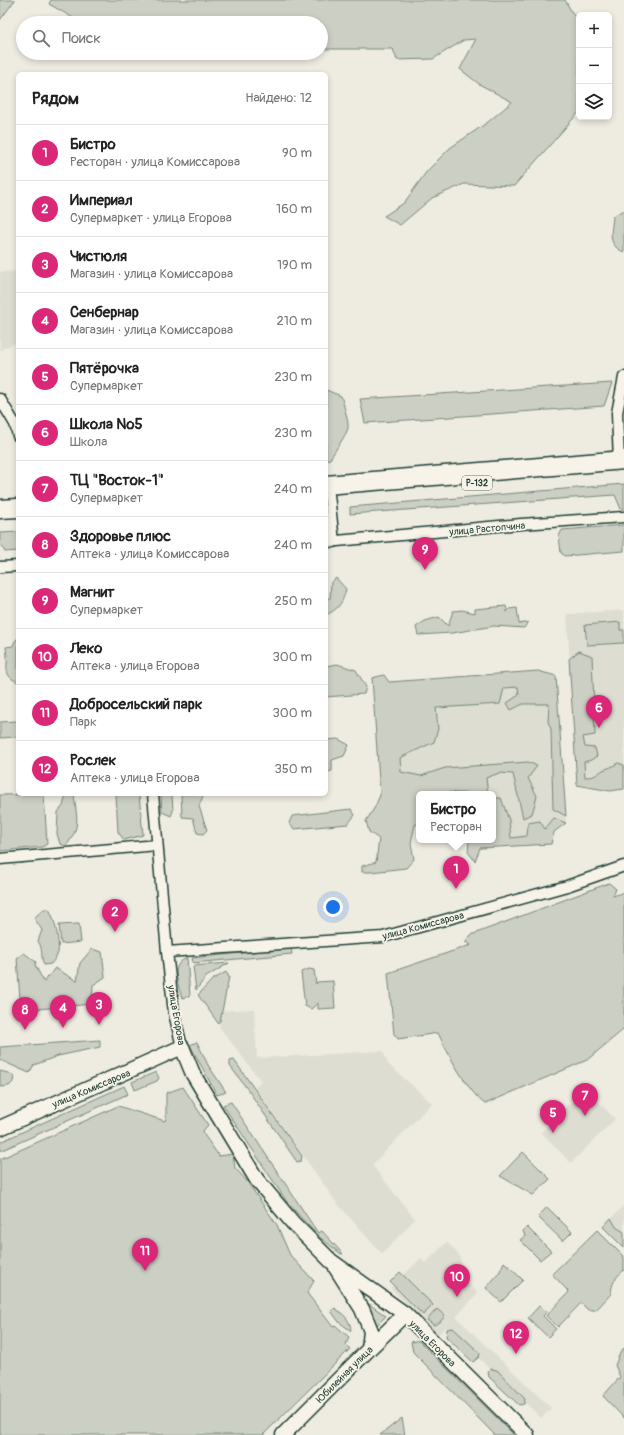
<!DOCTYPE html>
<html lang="ru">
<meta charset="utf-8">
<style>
body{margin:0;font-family:Pangolin,sans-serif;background:#f2f2f2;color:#222}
.controls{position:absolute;right:12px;top:12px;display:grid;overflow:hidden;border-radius:6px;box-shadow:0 2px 6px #0003}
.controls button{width:36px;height:36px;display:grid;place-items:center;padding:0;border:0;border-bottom:1px solid #e0e0e0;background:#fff;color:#222;font:20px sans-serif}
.you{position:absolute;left:333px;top:907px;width:14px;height:14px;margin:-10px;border:3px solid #fff;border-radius:50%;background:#1a73e8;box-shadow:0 0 0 6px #1a73e833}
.badge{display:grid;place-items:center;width:26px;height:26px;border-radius:50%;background:#db2777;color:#fff;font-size:13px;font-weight:700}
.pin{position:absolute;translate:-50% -33px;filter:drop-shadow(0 1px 2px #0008)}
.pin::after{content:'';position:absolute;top:21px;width:14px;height:12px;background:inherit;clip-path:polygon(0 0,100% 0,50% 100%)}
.popup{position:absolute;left:416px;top:791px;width:80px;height:52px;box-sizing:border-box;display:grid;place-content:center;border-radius:6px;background:#fff;filter:drop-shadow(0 1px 3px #0005);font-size:13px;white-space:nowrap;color:#767676}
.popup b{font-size:15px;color:#222}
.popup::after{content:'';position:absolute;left:50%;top:100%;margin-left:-8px;border:8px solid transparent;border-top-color:#fff}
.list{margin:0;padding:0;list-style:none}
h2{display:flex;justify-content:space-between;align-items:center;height:52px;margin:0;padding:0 16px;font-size:17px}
h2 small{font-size:13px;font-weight:400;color:#767676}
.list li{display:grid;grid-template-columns:26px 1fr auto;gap:12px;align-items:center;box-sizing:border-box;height:56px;padding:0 16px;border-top:1px solid #e0e0e0}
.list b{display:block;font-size:15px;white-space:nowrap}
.list p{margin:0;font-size:13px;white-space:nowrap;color:#767676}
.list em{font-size:13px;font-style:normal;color:#767676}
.icon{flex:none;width:22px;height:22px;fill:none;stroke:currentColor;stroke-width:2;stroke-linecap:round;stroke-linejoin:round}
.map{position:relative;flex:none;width:624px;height:1435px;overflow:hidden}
.search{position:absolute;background:#fff;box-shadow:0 2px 6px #0003;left:16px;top:16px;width:312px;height:44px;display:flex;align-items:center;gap:10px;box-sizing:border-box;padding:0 14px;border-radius:22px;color:#767676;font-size:15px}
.panel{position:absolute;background:#fff;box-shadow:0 2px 6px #0003;left:16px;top:72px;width:312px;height:724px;border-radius:6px}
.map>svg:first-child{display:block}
.built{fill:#ddddd2}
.green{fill:#cccfc4;stroke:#76867c}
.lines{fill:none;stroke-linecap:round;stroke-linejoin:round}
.street-casing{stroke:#1f3d34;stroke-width:13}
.secondary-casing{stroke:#1f3d34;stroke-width:17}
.highway-casing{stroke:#1f3d34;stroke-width:21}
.street{stroke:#f7f3e8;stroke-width:10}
.secondary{stroke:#f7f3e8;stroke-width:14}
.highway{stroke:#f7f3e8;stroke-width:18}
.labels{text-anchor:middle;stroke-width:3.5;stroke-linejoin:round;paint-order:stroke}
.shield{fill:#f7f3e8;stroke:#60746a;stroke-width:1}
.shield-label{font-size:9px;font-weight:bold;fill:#1f3d34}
.street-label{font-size:10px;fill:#1f3d34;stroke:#f7f3e8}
</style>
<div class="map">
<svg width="624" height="1435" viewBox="0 0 624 1435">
<rect width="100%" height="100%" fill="#eeece1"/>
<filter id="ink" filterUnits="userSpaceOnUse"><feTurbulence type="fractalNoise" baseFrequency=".025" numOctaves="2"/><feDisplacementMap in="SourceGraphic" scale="8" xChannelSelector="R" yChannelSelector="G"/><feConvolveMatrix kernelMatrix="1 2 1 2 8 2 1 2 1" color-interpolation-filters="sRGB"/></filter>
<g filter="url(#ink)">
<!-- built -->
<path class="built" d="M18 271V342L0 350V272Z
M624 610V782L577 785 567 614Z
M556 676 566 823 554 832 551 844 493 840V794H471L470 783 390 788 382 690Z
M254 1009 257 1058 383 1051 388 1064 432 1103 372 1165 415 1219 382 1254 336 1202 255 1088 261 1081 220 1028 218 1011Z
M585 1088 615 1119 571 1163 541 1132Z
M624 1205V1248L603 1227Z
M447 1242 459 1255 467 1283 478 1293 456 1317 551 1408 541 1418 446 1327 438 1335 390 1288 421 1258 425 1263Z"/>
<!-- green -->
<path class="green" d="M0 0H15L0 20Z
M51 0H565L574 16 579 19V112L514 186 464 184 432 198 400 225 384 216 404 203 427 171 450 148 488 122 512 102 479 84 460 69 476 39 464 40 433 59 397 60 393 49H321V23H301L288 19 280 23H82L49 4Z
M622 211H624V252C606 245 612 231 613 216Z
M612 383 604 406 365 423 360 399Z
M326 390 341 396C343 402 349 422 348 428 347 434 334 452 330 459L326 460Z
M624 484V509H621L615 495 350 514V507Z
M624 525V551L565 556 561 553 559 536 562 530Z
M18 532V551L5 552 0 544V533Z
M336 578 346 589C343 602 339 609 326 615V599L330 598 331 582Z
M506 606 507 612 509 609 517 608 519 624 528 622 524 628 494 626 452 633 418 635 416 627 425 621 439 617 448 626 453 611 462 610 475 613V609Z
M620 622V630H624V643L587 645 585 625Z
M18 638V682C8 678 6 673 7 663 8 658 6 652 6 647L13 646 15 641Z
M579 651 592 656 595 735 583 737 585 747 595 748 597 756 591 760 584 762 585 777C596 777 595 775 603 770 608 768 613 767 618 763L624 765V789L610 791 577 785 569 659Z
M337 664 356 670 366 687 364 694 326 697V666Z
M538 671 556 676 566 816 553 809 551 729 548 722 549 704H523L511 710 507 703 519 695 518 687 504 688 500 704 436 708 438 729 434 742 400 758 401 772 421 776 445 768 528 762 537 766 528 778 537 796 532 814 523 818 513 774 499 773 486 778 488 794 438 792 433 794H419V823L415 825 411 843 414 859 406 868 371 872H362V866L376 862 379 839 369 832 366 821 375 807 380 795 372 678 384 675 389 682Z
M18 721V737L0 738V722Z
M338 739 349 745 344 756 332 760V771L326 772V740Z
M44 794 47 844 42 847 0 851V795Z
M66 794H74C76 817 82 826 66 846L60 844 57 834 58 812 63 806Z
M116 794H139L143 835 124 840 118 832Z
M161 794H172L173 811 171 816 162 812Z
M181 794H203V796L199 806 207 830 203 834 197 833 193 818 182 817Z
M496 798H501L509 820 511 838 527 836 528 823 540 821 545 829 554 818 566 823 554 832 551 844 480 848 475 861 468 852 469 840H493V813Z
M351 809 355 815 348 824 294 829 289 823 292 816Z
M609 883 616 889 613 896 624 892V1029L587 1060 485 1104C468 1092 447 1052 438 1033L398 1039 394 1034 388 973 471 945 465 942 471 935Z
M44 909H49C55 919 60 942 58 953 57 957 53 961 51 964L44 965C40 956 44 951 38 941L42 930 34 918Z
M79 924 81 942 61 944 59 925Z
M291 948 292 954 193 963 192 958Z
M92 949 102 952 105 977 93 985 92 1004 27 1010 20 999 17 958 24 953 36 962 35 965 44 982 55 968 77 981 80 963Z
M187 958 190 996 182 998C178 983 169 965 187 958Z
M229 963 206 977 196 990 193 966Z
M309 969 314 970 316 984 317 982 333 981 335 1008 318 1009V1003L311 1009 305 1006 301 972Z
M226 972 229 977 220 1021 218 1023 198 995 212 980Z
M100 1040V1047L58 1056 34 1065 29 1073 0 1060V1047Z
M197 1042 208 1065 226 1092 217 1095 190 1045Z
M234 1060 302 1156 301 1161 297 1162 248 1090 230 1066V1061Z
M0 1071 8 1073 14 1076 13 1082 9 1086 0 1087Z
M156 1072 159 1078 157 1081 135 1090 132 1082Z
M124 1086 128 1094 0 1151V1142Z
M183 1087 208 1125 202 1132 219 1156 233 1154 235 1168 246 1180 277 1225 290 1255 314 1281 307 1293 333 1327 335 1325 349 1337 346 1345 350 1349 263 1435H0V1159L118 1106 165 1121 166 1118V1093Z
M231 1102 318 1233 322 1231 343 1254H341L317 1235 287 1202 223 1105Z
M523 1152 550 1179 533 1195 500 1176Z
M547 1207 572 1232 563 1241 538 1217Z
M611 1218 616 1227 624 1232V1248L603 1227Z
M527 1227 551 1251 540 1260 520 1240 525 1236 523 1231Z
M597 1230 624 1257V1270C615 1278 612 1282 611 1294L596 1310H588L581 1303 558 1327 546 1316 569 1292 552 1274Z
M504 1262 523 1280 501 1302 486 1288 499 1273Z
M400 1272 433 1305 423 1315 390 1282Z
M362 1299 386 1316 375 1327Z
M540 1305 547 1312 543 1316 556 1329 548 1337 528 1318Z
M335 1308C343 1314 351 1320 351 1331L339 1322 331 1311Z
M437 1309 445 1316 440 1322 434 1325 427 1320Z
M453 1328 480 1353 479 1357 473 1362 446 1337 447 1329Z
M416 1341H419L513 1434V1435H495L413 1352 411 1342Z
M624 1348V1418L603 1396 620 1377 615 1365 621 1351Z
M491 1369 497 1370 525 1399 524 1404 519 1405 489 1377 488 1372Z
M402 1418 405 1435H380Z"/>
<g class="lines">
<!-- street casing -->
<g class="street-casing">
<path id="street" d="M0 399 15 424 18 436
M619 461 617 413 624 377
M329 495 334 542
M326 542 521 524 624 517
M0 567 18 566
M153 794 167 952 174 1013 182 1047
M0 859 157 845
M167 952 383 937 567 886 624 866"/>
</g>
<!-- secondary casing -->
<g class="secondary-casing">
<path id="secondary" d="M0 1128 182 1047 193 1074 257 1180 293 1223 331 1261 405 1314 527 1435
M336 1268 362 1309 371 1331 369 1349
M283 1435 369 1349 405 1314"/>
</g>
<!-- highway casing -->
<g class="highway-casing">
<path id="highway" d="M326 485 624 460
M0 509 18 508"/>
</g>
<!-- street -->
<use href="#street" class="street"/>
<!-- secondary -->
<use href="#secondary" class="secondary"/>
<!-- highway -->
<use href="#highway" class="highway"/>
</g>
</g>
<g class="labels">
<!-- shield labels -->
<rect class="shield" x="462" y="476" width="30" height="14" rx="3"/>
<g class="shield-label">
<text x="477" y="486">Р-132</text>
</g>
<!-- street labels -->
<g class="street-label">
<text transform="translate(487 528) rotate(-5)" y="4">улица Растопчина</text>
<text transform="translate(423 925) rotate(-15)" y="4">улица Комиссарова</text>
<text transform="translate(177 1015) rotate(80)" y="4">улица Егорова</text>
<text transform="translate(91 1088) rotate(-23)" y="4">улица Комиссарова</text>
<text transform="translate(433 1343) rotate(45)" y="4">улица Егорова</text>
<text transform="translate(344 1374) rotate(-45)" y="4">Юбилейная улица</text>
</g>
</g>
</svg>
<div class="controls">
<button>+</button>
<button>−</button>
<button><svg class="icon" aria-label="layers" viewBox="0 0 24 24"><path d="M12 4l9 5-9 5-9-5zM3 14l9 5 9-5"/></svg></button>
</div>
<div class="you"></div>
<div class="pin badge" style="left:456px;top:889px">1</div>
<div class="popup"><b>Бистро</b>Ресторан</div>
<div class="pin badge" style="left:115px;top:932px">2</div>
<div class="pin badge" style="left:99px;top:1025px">3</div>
<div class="pin badge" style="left:63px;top:1028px">4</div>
<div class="pin badge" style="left:553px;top:1133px">5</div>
<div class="pin badge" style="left:599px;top:728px">6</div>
<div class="pin badge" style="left:585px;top:1116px">7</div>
<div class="pin badge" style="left:25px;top:1030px">8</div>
<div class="pin badge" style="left:425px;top:570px">9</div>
<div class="pin badge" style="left:457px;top:1297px">10</div>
<div class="pin badge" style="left:145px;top:1271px">11</div>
<div class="pin badge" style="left:516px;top:1354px">12</div>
<div class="search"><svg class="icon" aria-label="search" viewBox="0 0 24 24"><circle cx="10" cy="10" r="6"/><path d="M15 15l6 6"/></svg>Поиск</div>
<section class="panel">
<h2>Рядом<small>Найдено: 12</small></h2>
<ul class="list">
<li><span class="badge">1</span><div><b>Бистро</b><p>Ресторан · улица Комиссарова</p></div><em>90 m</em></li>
<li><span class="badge">2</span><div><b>Империал</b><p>Супермаркет · улица Егорова</p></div><em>160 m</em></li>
<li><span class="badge">3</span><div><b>Чистюля</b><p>Магазин · улица Комиссарова</p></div><em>190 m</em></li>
<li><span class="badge">4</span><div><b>Сенбернар</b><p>Магазин · улица Комиссарова</p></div><em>210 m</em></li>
<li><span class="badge">5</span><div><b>Пятёрочка</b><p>Супермаркет</p></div><em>230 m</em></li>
<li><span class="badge">6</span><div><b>Школа №5</b><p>Школа</p></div><em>230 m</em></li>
<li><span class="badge">7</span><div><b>ТЦ &quot;Восток-1&quot;</b><p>Супермаркет</p></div><em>240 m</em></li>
<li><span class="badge">8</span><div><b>Здоровье плюс</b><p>Аптека · улица Комиссарова</p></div><em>240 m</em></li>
<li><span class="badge">9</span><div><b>Магнит</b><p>Супермаркет</p></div><em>250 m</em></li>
<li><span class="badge">10</span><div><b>Леко</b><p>Аптека · улица Егорова</p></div><em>300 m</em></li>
<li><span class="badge">11</span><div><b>Добросельский парк</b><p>Парк</p></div><em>300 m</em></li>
<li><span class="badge">12</span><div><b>Рослек</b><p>Аптека · улица Егорова</p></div><em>350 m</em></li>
</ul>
</section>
</div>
